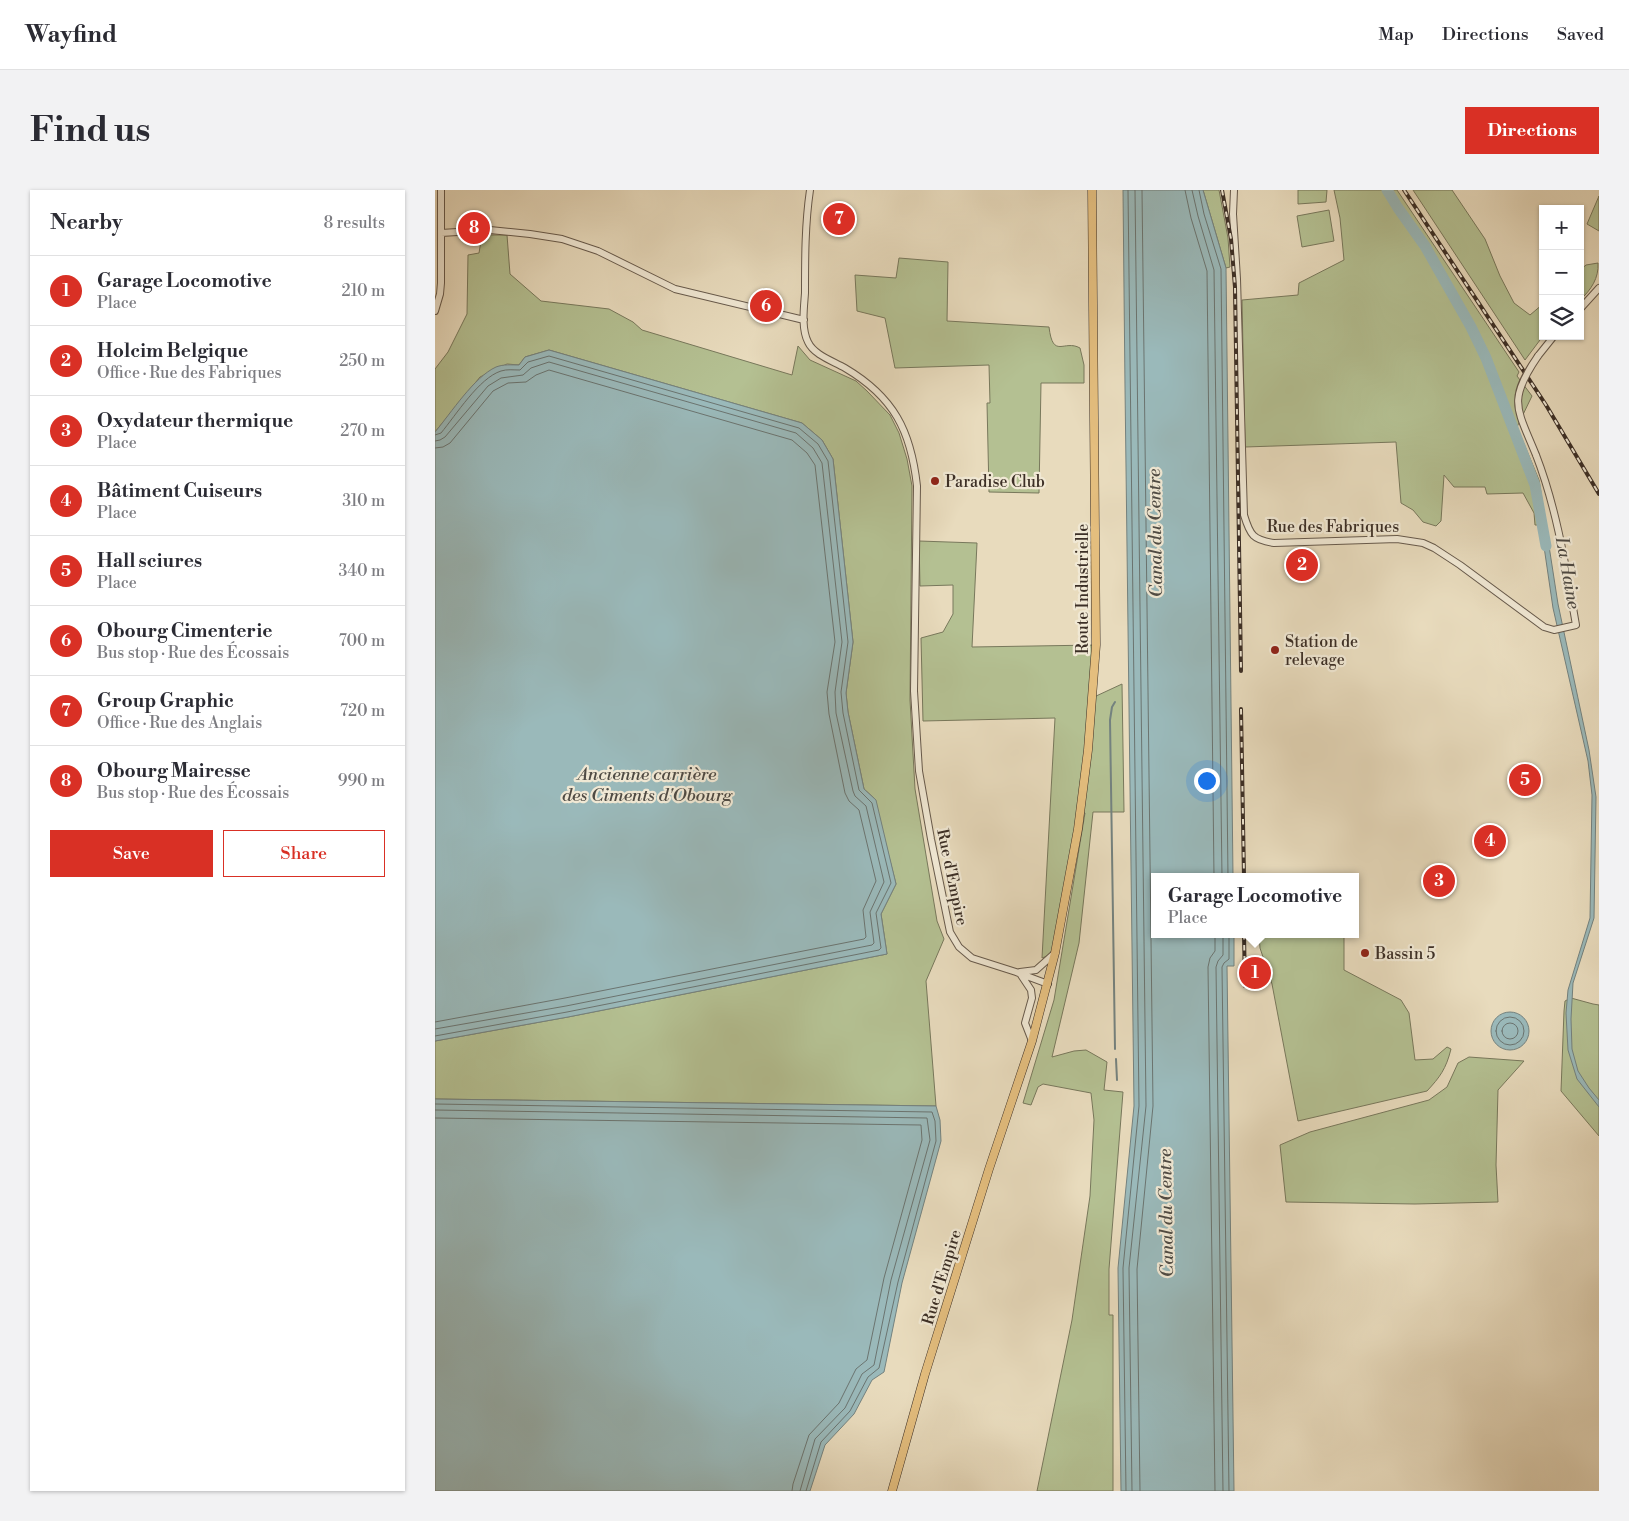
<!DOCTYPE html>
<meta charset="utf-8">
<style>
body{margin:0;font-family:"Libre Bodoni",serif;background:#f2f2f3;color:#2b2b33}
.controls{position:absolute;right:15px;top:15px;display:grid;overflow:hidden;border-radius:0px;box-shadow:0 1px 4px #0004}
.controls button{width:45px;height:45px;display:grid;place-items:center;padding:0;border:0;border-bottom:1px solid #e1e1e2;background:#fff;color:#2b2b33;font:25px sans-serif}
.you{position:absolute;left:771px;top:590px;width:18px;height:18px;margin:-12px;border:4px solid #fff;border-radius:50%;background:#1a73e8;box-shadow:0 0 0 8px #1a73e833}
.badge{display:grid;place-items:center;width:32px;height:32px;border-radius:50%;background:#d93025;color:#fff;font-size:16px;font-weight:700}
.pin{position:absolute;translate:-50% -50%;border:2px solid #fff;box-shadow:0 1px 5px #0006}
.popup{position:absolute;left:716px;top:683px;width:208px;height:65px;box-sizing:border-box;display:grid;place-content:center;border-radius:0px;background:#fff;filter:drop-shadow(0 1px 4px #0005);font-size:16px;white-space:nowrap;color:#7c7c81}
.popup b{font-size:19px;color:#2b2b33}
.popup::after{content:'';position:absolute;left:50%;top:100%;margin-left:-10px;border:10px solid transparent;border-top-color:#fff}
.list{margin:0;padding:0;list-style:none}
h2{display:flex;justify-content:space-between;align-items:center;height:65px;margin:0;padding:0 20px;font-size:21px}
h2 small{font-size:16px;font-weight:400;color:#7c7c81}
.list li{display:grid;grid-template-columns:32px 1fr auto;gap:15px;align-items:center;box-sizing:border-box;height:70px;padding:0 20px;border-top:1px solid #e1e1e2}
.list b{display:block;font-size:19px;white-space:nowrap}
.list p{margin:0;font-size:16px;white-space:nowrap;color:#7c7c81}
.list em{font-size:16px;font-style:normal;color:#7c7c81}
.actions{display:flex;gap:10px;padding:15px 20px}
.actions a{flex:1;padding:11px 0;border:1px solid #d93025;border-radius:0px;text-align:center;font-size:18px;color:#d93025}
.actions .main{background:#d93025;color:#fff}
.icon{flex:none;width:28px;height:28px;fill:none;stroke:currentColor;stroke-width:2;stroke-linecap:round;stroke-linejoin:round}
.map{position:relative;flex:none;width:1164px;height:1301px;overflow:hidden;border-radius:0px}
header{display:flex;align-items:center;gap:30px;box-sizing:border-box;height:70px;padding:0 25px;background:#fff;border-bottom:1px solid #e1e1e2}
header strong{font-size:24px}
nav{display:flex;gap:28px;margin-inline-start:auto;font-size:18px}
.intro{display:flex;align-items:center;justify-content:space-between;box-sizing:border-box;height:120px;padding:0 30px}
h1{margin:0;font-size:35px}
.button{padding:12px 22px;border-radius:0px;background:#d93025;color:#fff;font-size:18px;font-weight:700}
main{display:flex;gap:30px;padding:0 30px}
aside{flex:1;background:#fff;border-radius:0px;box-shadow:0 1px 4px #0004}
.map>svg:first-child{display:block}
.green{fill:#b4c092;stroke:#78785c}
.water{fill:#9ab9ba;stroke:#74827f}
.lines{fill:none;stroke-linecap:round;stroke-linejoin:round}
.shore{stroke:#6b7470;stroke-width:1}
.stream{stroke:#74827f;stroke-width:2}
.river{stroke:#9ab9ba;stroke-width:11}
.minor-casing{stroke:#675a4c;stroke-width:8}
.major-casing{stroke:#3c2f26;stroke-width:9}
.minor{stroke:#f0e8d4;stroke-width:6}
.major{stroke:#e4be7e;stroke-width:8}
.rail-casing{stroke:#3c2f26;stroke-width:4}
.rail{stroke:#f0e8d4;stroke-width:2;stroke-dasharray:5.5;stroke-linecap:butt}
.minor-bridge-casing{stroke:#675a4c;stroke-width:8;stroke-linecap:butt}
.minor-bridge{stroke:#f0e8d4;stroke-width:6}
.poi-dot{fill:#8f2418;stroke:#f0e8d4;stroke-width:2}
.labels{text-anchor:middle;stroke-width:4.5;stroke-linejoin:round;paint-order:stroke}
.poi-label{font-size:16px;fill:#3c2f26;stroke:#f0e8d4;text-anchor:start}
.street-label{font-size:16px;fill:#3c2f26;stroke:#f0e8d4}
.water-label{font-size:18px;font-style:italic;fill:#4f4b44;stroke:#f0e8d4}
</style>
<header>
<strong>Wayfind</strong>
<nav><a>Map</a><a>Directions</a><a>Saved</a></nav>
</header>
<div class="intro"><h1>Find us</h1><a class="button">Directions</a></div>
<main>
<aside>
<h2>Nearby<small>8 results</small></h2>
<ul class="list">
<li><span class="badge">1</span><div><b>Garage Locomotive</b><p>Place</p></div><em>210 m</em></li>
<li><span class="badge">2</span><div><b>Holcim Belgique</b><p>Office · Rue des Fabriques</p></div><em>250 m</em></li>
<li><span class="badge">3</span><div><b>Oxydateur thermique</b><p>Place</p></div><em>270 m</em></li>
<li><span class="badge">4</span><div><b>Bâtiment Cuiseurs</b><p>Place</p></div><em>310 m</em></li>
<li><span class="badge">5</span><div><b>Hall sciures</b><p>Place</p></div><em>340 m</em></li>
<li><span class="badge">6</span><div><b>Obourg Cimenterie</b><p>Bus stop · Rue des Écossais</p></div><em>700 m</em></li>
<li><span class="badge">7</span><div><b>Group Graphic</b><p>Office · Rue des Anglais</p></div><em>720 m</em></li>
<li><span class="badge">8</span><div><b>Obourg Mairesse</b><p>Bus stop · Rue des Écossais</p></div><em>990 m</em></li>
</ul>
<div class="actions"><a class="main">Save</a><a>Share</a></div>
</aside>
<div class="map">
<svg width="1164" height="1301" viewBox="0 0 1164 1301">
<rect width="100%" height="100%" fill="#e8dbbd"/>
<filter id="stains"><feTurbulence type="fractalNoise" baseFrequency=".004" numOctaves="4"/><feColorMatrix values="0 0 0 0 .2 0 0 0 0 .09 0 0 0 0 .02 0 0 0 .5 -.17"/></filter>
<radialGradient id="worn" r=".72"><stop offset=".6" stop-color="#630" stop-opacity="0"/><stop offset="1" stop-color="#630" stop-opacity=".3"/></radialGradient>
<!-- green -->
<path class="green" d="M768 0H784L793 48 795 77 791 78Z
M863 0H892L891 12 863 14Z
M899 0H962L1084 182 1082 186 1097 206 1082 237 1104 290 1111 335H1100L1099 323 1088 303 1052 304 1050 297H1019L1009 285 1006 331 1001 336 988 332 978 320 966 313 961 252 810 257 807 110 863 105 864 93 909 70 905 28Z
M978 0H1017L1050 49 1065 86 1079 113 1095 125 1108 114V146L1090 170Z
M1164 6V41L1152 34Z
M894 20 899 51 867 57 862 26Z
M54 45H72L75 84 106 111 174 119 198 132 207 140 357 185 363 156 375 170 421 191 432 201 455 225 464 243 472 269 477 296 475 510 480 599 502 731 509 749 491 791 501 916 0 909V851L133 827 452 764 446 724 461 694 439 608 429 599 413 522 411 503 418 452 398 269 387 250 367 233 114 160 90 167 84 175 72 174 45 187 0 242V179L13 162 32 124 33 65 44 63 46 51Z
M464 68 513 72 512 131 614 137C618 170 629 149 645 158L649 175V193H606L604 303 554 302 552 213H555L554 175 460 178 450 128 422 121 420 85 461 88Z
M1163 73C1164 88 1156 100 1145 110V80L1151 75Z
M484 351 542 353 537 457 661 455 659 507 687 494 689 622H658L644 753 617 867 639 861 651 860 672 872 669 900 688 902 674 1079V1125H678V1301H602L637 1130 655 1006 659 930 656 903 608 894 603 897 596 915 588 913 619 810 650 623 646 622 620 763 607 768 620 528 488 531 486 448 508 442 518 424V395L485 396Z
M824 744H909V780L966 810 974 823 980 870 998 869 1012 857 1016 859C1011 879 1005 887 992 901L863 931 837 794 825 758Z
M1136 808 1158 814 1164 815V946L1126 901 1129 821 1130 811Z
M1034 867 1089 871 1063 900 1061 975 1063 1012 980 1014 851 1012 845 955 875 942 994 910 1012 897 1023 873Z"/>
<!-- water -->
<path class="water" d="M688 0H768L791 78 798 687H720V744H799V776H792L799 1301H686L683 1078 699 916 690 197Z
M114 160 367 233 387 250 398 269 418 452 411 503 413 522 429 599 441 610 461 694 446 724 452 764 133 827 0 851V242C16 223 39 187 61 177 69 174 76 175 84 175L90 167Z
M1107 343H1112L1123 414 1154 560 1161 607 1159 728 1138 793 1136 829 1137 859 1143 881 1154 898 1164 910V917L1142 889 1133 860 1131 823 1133 800 1155 728 1157 605 1153 571 1118 418Z
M1056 841a19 19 0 1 1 38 0a19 19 0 1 1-38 0Z
M0 909 501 916 505 930 506 951 467 1093 449 1182 437 1190 419 1224 390 1255 375 1301H0Z"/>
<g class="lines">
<!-- shore -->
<path class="shore" d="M750 0 756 28 772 81 779 687
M757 0 763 26 779 80 787 687
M764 0 769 24 786 79 793 687
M0 245 6 243C21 225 44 188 66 181 72 179 78 180 85 180L93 172 114 166 364 238 383 254 393 271 413 452 406 502 408 523 424 600 437 613 456 693 441 723 446 758 444 760 132 822 0 846
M0 251 5 250 10 247 53 196 66 188 88 185 96 178 114 172 361 243 378 258 387 273 407 452 400 502 401 523 418 601 420 606 431 616 449 692 435 722 439 753 437 755 131 816 0 839
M0 258 8 257 15 253 58 201 73 193 91 192 101 185 114 180 357 250 372 263 380 275 400 452 392 502 394 524 410 603 414 611 424 620 441 691 428 720 431 747 429 749 130 808 0 832
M780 744V761L775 768 773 777 780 1301
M788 744V765L783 771 781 777 788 1301
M794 744V769L789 773 787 777 794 1301
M1061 841a14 14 0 1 1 28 0a14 14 0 1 1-28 0Z
M1067 841a8 8 0 1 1 16 0a8 8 0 1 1-16 0Z
M0 914 497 922 500 931 501 951 463 1092 444 1178 433 1187 415 1221 386 1252 371 1301
M0 920 492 928 495 950 456 1090 439 1175 427 1184 410 1218 380 1249 365 1301
M0 928 486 935 487 950 449 1088 432 1170 421 1179 404 1213 374 1245 358 1294 357 1301
M691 1301 688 1078 704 916 693 0
M697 1301 694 1078 711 916 700 0
M705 1301 702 1079 718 916 707 0"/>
<!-- stream -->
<path class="stream" d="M680 512 677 517 675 530 680 859
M681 869 682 890"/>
<!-- river -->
<path class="river" d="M952 0 963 18 990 56 1036 137 1051 168 1100 295 1111 356"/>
<!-- minor casing -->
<g class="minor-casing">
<path id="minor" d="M375 0C370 34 370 68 370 103 369 118 366 138 373 152 379 165 398 171 410 178 459 207 476 241 482 296L479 501 484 581 496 649 515 742 524 757 537 768 581 782 613 794
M799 0 798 24 802 89 809 325C815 345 818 350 839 353L962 349 988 353 999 358 1025 375 1109 437 1119 440 1141 435C1131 378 1122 319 1101 265
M6 43 55 40 95 44 127 49 163 61 240 99 369 130
M1145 119 1164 98
M0 121 5 104 6 93V0
M1103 166 1119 146
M585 782 601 780 620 763
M586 785 596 800 597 808 590 833 597 851"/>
</g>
<!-- major casing -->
<g class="major-casing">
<path id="major" d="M457 1301 490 1184 554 979 597 851 620 763 643 639 653 560 661 455 657 0"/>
</g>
<!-- minor -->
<use href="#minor" class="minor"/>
<!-- major -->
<use href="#major" class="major"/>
<!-- rail casing -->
<g class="rail-casing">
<path id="rail" d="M787 0 796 49 800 97 806 481
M969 0 1111 215 1164 304
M806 519 809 687
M809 744 810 796"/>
</g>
<!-- rail -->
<use href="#rail" class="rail"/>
<!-- minor-bridge casing -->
<g class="minor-bridge-casing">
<path id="minor-bridge" d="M1101 265C1082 218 1072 211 1103 166"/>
</g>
<!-- minor-bridge -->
<use href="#minor-bridge" class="minor-bridge"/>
</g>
<!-- markers -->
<g class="poi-dot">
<circle cx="500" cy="291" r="5"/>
<circle cx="840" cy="460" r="5"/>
<circle cx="930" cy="763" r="5"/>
</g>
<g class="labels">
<!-- poi labels -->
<g class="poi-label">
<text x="510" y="297">Paradise Club</text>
<text x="850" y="457">Station de<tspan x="850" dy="18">relevage</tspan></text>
<text x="940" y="769">Bassin 5</text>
</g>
<!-- street labels -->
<g class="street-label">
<text x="898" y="342">Rue des Fabriques</text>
<text transform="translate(647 399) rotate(-90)" y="6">Route Industrielle</text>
<text transform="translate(518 687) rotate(78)" y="6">Rue d'Empire</text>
<text transform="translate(506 1087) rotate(-73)" y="6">Rue d'Empire</text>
</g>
<!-- water labels -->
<g class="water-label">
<text transform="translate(720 343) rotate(-91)" y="6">Canal du Centre</text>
<text transform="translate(1133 383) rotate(80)" y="6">La Haine</text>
<text x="212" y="590">Ancienne carrière<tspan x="212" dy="21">des Ciments d'Obourg</tspan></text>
<text transform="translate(731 1023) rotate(-91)" y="6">Canal du Centre</text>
</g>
</g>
<rect width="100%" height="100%" filter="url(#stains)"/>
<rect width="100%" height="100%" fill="url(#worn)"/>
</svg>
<div class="controls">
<button>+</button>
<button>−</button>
<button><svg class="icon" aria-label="layers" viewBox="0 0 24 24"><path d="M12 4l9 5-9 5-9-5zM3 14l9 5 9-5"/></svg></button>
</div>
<div class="you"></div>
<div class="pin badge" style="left:820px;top:783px">1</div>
<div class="popup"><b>Garage Locomotive</b>Place</div>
<div class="pin badge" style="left:867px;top:375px">2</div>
<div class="pin badge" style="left:1004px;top:691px">3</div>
<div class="pin badge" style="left:1055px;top:651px">4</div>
<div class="pin badge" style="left:1090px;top:590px">5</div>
<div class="pin badge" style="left:331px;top:116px">6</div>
<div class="pin badge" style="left:404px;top:29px">7</div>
<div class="pin badge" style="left:39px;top:38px">8</div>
</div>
</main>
